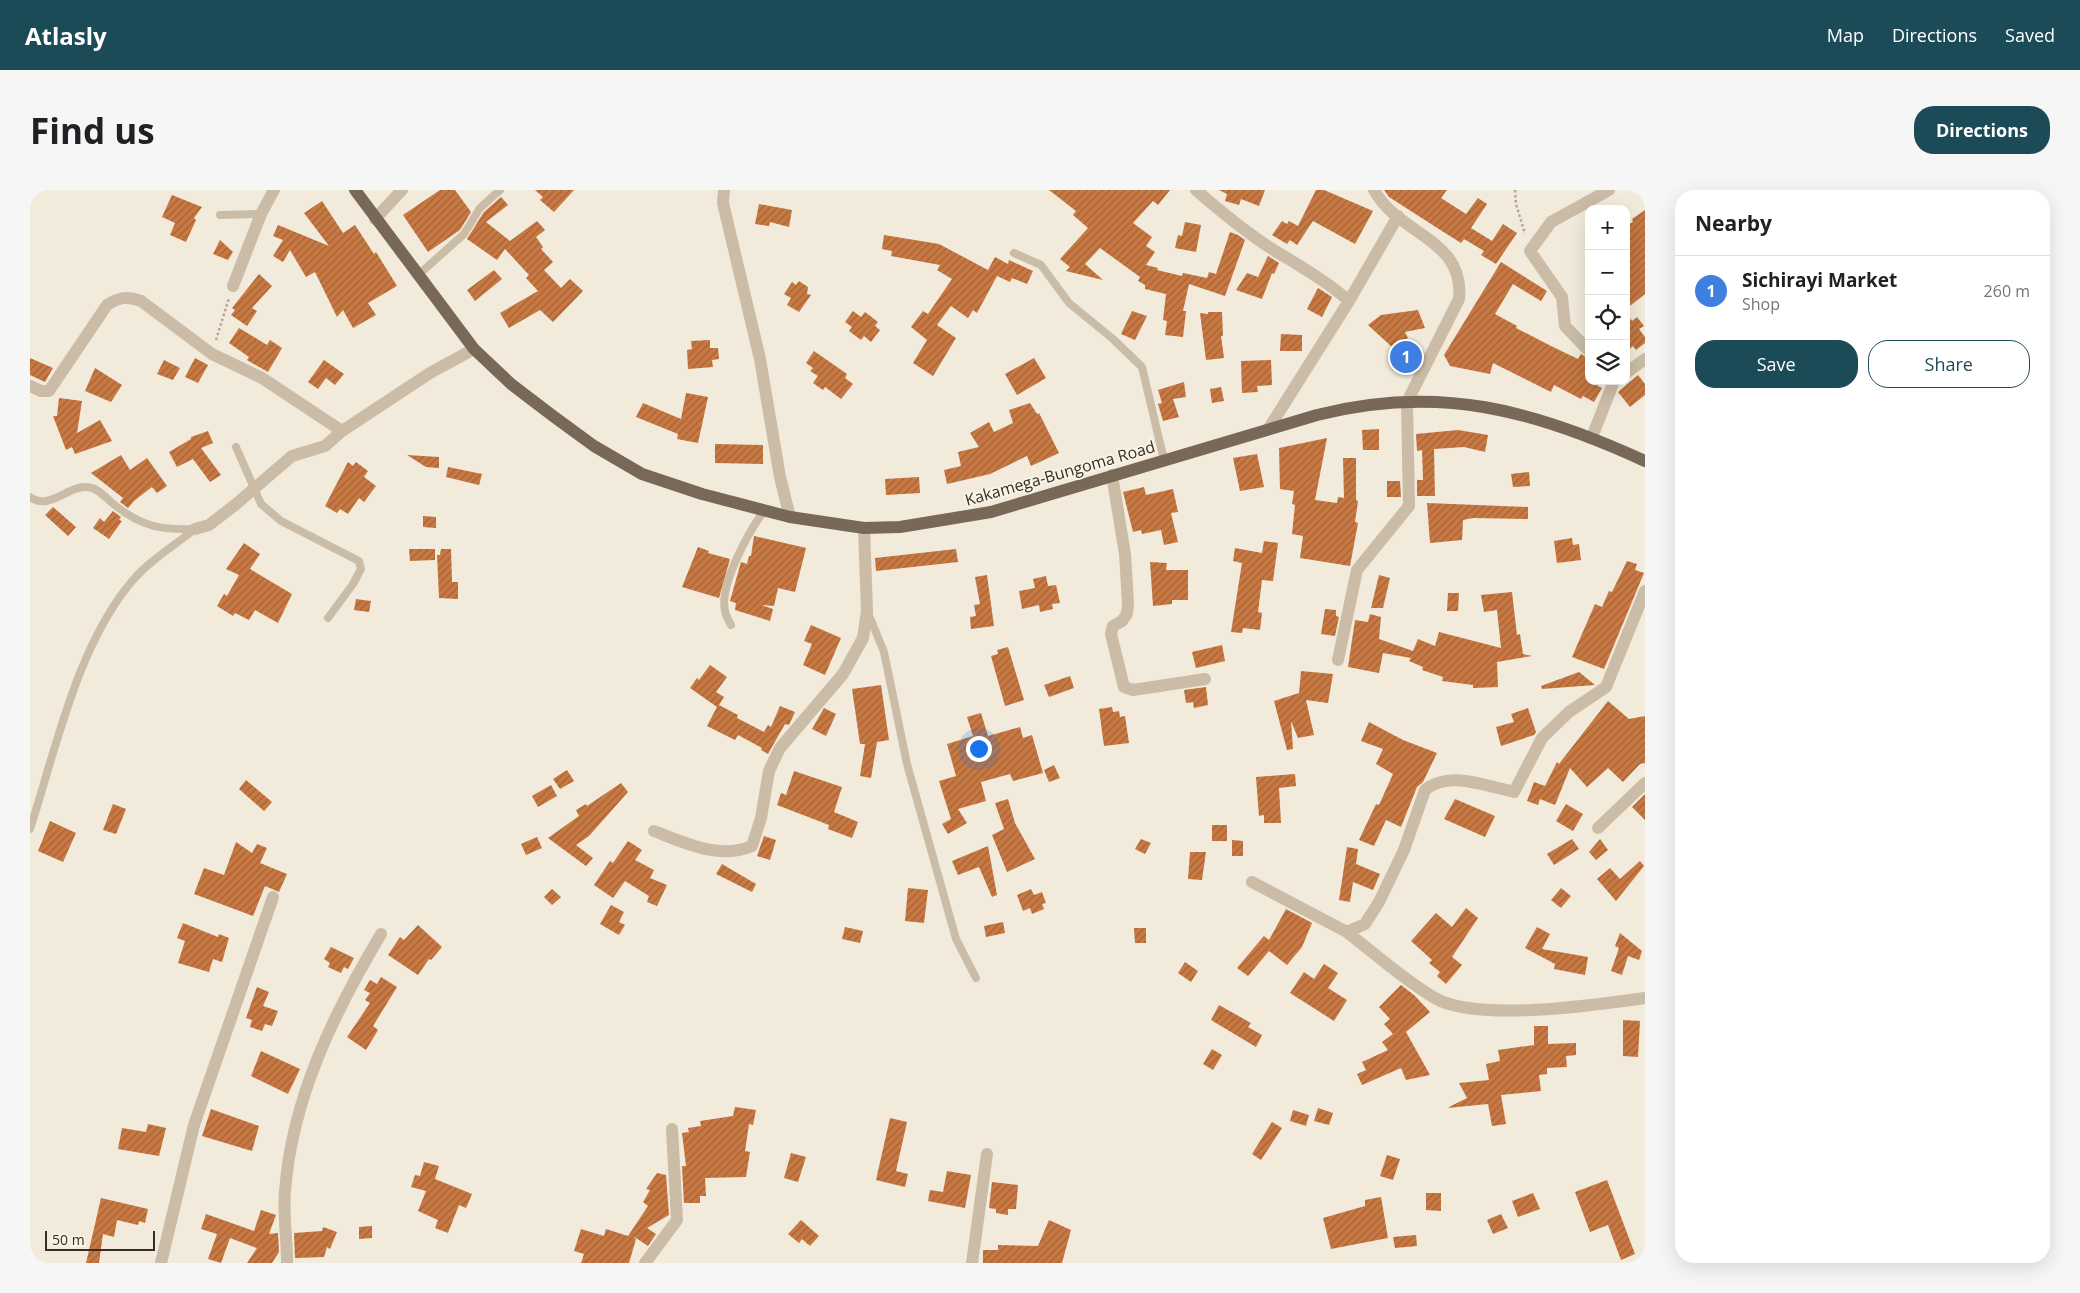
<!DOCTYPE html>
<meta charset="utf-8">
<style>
body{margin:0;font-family:"Open Sans",sans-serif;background:#f6f6f6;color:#202124}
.controls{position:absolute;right:15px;top:15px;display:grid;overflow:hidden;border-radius:10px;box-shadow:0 5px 20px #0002}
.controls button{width:45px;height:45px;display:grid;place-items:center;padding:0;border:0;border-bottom:1px solid #e0e0e0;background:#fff;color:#202124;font:25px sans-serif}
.scale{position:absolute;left:15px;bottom:12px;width:110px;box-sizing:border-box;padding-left:5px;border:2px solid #362e27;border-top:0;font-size:14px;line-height:18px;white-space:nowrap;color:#362e27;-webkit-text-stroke:4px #faf4e6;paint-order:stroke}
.you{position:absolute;left:948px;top:558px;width:18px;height:18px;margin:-12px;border:4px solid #fff;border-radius:50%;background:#1a73e8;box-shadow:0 0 0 8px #1a73e833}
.badge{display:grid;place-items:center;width:32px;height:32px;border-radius:50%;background:#1c4b58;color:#fff;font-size:16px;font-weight:700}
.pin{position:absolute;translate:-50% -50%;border:2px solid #fff;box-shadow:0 1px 5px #0006}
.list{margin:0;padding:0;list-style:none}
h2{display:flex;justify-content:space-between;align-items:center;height:65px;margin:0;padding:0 20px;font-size:21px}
h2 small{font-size:16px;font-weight:400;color:#757577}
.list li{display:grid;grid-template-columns:32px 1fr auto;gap:15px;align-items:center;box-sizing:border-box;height:70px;padding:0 20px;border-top:1px solid #e0e0e0}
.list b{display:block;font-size:19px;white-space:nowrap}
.list p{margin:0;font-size:16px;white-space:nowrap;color:#757577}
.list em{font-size:16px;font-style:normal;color:#757577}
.actions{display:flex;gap:10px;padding:15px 20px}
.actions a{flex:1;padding:11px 0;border:1px solid #1c4b58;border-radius:20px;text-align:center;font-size:18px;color:#1c4b58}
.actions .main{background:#1c4b58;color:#fff}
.icon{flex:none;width:28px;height:28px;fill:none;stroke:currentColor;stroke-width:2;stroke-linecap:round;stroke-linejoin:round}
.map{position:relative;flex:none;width:1615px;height:1073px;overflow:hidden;border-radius:20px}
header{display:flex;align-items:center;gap:30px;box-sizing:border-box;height:70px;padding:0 25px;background:#1c4b58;color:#fff}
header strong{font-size:24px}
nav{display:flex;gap:28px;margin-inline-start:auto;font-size:18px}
.intro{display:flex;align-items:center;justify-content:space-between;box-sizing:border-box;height:120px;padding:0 30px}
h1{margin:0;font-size:35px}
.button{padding:12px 22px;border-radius:20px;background:#1c4b58;color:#fff;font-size:18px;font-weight:700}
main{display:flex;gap:30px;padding:0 30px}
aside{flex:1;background:#fff;border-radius:20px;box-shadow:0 5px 20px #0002}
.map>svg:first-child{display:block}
.building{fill:url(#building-hatch)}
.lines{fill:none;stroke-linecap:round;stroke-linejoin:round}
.path{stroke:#b6a690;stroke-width:2.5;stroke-dasharray:2.5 2.5;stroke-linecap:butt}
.service{stroke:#cabca6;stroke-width:8}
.minor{stroke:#cabca6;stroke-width:12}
.primary{stroke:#786858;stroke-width:12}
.labels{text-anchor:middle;stroke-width:4;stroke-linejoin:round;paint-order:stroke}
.street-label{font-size:16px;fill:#362e27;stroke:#faf4e6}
</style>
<header>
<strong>Atlasly</strong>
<nav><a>Map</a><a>Directions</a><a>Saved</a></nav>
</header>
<div class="intro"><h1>Find us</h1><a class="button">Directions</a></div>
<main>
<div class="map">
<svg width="1615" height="1073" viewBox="0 0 1615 1073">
<defs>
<pattern id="building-hatch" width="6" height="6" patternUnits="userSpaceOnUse" patternTransform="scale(1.25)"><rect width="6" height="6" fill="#c87842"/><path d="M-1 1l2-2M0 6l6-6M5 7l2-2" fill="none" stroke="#a36337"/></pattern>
</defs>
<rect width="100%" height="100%" fill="#f2eada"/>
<!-- building -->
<path class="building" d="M410 0H425L441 22 430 40 398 62 373 25Z
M505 0H544L524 22 510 10 513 7Z
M1019 0H1140L1128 15 1123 11 1103 33 1122 47 1116 56 1125 62 1116 75 1128 78 1127 80 1152 86 1153 83 1177 88 1179 82 1186 84 1200 42 1208 45 1215 50 1195 106 1159 94 1153 121H1156L1153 147 1135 145 1137 131 1133 130 1136 104 1115 99V95L1108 91 1110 87 1070 58 1055 74 1073 90 1036 81 1040 77 1030 69 1058 38 1043 25 1046 21Z
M1189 0H1235L1229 16 1211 9 1209 15 1195 11 1197 4Z
M1286 0H1294L1343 21 1325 54 1283 31 1267 55 1260 50 1257 54 1242 45 1252 31 1257 34 1259 31 1268 36Z
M1354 0H1417L1411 8 1436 24 1448 8 1457 14 1441 38 1462 51 1473 34 1487 43 1466 74 1451 65 1454 61 1434 49 1431 53 1412 41 1359 7Z
M142 5 172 17 164 28 166 30 156 52 140 45 145 33 132 27Z
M471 7 478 15 456 32 480 51 507 31 515 40 506 47 513 57 511 59 523 72 514 80 531 98 540 89 553 101 523 132 510 120 479 138 470 123 508 101 496 88 499 85 475 59 467 70 437 49 454 22Z
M292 11 313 43 325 35 344 64 346 62 367 96 338 113 346 125 323 138 313 120 307 127 285 82 276 87 260 60 253 72 243 66 253 50 243 46 248 35 299 56 274 23Z
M729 14 762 20 759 37 740 32 739 36 725 34Z
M1615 20V104L1596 119V36L1603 32 1602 29Z
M1155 32 1171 35 1166 62 1145 58 1148 45 1152 46Z
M854 45 909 54 958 80 965 67 978 74 979 70 1003 81 997 94 982 88 980 92 967 86 947 123 943 120 938 128 921 116 907 135 926 148 903 186 883 173 897 150 881 137 893 121 898 124 922 89 907 80 910 75 861 66 862 61 852 59Z
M190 50 203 62 198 70 183 64Z
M1238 66 1249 73 1244 84 1242 83 1232 109 1206 100 1217 83 1228 87Z
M1471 72 1517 101 1511 111 1483 94 1465 124 1487 136 1486 138 1521 156 1548 169 1551 164 1559 169V191L1572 198 1564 212 1553 206 1551 209 1524 195 1521 202 1463 173 1460 184 1420 176 1414 165Z
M464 80 472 89 445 111 437 100Z
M229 84 242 96 222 118 227 121 217 136 201 125 205 120 202 118Z
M769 91 778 97 777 104 781 105 769 122 757 115 761 108 754 104 762 92 766 95Z
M1288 98 1302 107 1292 127 1277 119Z
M1388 120 1395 138 1375 142 1378 148 1362 157 1338 135 1351 125Z
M823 121 831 127 835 122 848 132 845 136 850 140 841 152 834 146 831 150 819 141 822 137 815 132Z
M1102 121 1117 126 1105 150 1091 144Z
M1178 122H1192L1193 146H1191L1194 168 1176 170 1170 123 1178 124Z
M1596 123 1602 131 1607 127 1614 136 1609 139 1615 147V153L1606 160 1603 156 1596 162Z
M209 138 237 155 240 150 252 158 238 182 217 170 219 167 199 153Z
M1251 144 1272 145V161H1250Z
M680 150V158H688L689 169 682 170 683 177 658 179 657 160 662 159 661 151Z
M784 161 817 184 815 188 823 194 811 209 795 197 793 200 783 193 788 186 780 181 783 178 776 173Z
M0 168 23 178 15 192 0 185Z
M165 168 178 175 168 193 155 187Z
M1004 168 1016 188 987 205 975 184Z
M134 170 150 178 143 190 127 184Z
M294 170 314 184 305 195 296 188 288 199 278 192Z
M1241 170 1242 195 1227 196 1228 202 1212 203 1211 171Z
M65 178 92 195 81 212 55 201Z
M1608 185 1615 194V205L1600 217 1588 202Z
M1154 192 1156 207 1143 209 1149 227 1133 231 1128 214 1132 213 1128 200Z
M1191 197 1194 211 1182 213 1180 199Z
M656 203 678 207 668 253 647 249 648 244 606 227 613 213 651 229Z
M29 208 52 211 47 243 70 230 82 251 45 264 42 257 36 260 23 226H27Z
M1000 213 1007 224 1009 223 1029 263 1001 276 997 266 960 284 917 294 914 280 931 276 928 262 949 257 940 243 959 232 964 242 983 233 979 220Z
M1349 239V260H1333L1332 240Z
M1428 240 1458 245 1455 262 1434 257 1404 259 1405 306H1387V290H1393L1392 260 1387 261 1386 244Z
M178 241 183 253 171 258 191 285 180 292 163 269 147 277 139 262 161 249V247Z
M1297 248 1285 310 1307 313 1308 307 1314 308 1313 268H1326V310L1328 311 1325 332 1328 333 1320 376 1270 368 1273 346 1262 344 1265 315 1262 314 1264 301 1250 299 1249 258Z
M685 254 733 255V274L685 273Z
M1227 264 1234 297 1210 301 1203 268Z
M91 265 100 280 117 268 137 296 127 303 122 297 105 310 98 318 90 312 93 308 61 283Z
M377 265 409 267V278L396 277Z
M318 272 323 276 326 272 338 281 334 287 346 296 334 312 329 308 318 324 310 319 307 323 295 316Z
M418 277 452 284 449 295 416 287Z
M1499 282 1500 296 1483 297 1481 284Z
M889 287 890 303 856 305 855 289Z
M1357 291H1370L1371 307H1357Z
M1114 297 1116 305 1143 299 1148 322 1141 323 1148 352 1134 355 1131 340 1112 344 1111 340 1103 342 1093 302Z
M1397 313 1498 317V329L1443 328 1433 330 1432 350 1400 353Z
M23 317 46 337 38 346 15 325Z
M83 321 91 327 89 330 92 331 79 349 63 338 70 328 74 332Z
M393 326 406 327V338L393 337Z
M724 346 776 358 765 402 748 398 744 416 731 415 743 419 740 431 705 420 706 413 700 411 711 372 717 374 719 366H721Z
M1542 348 1543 355 1549 354 1551 370 1527 373 1524 351Z
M1234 351 1248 353 1243 391 1232 390 1228 422 1232 423 1230 440 1213 438 1212 443 1201 442 1212 373 1203 371 1205 358 1232 363Z
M214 353 230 364 220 379 262 404 248 433 225 420 219 430 205 423 203 426 187 416 194 404 197 406 209 385 196 379Z
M668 357 679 361 678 363 700 369 689 408 652 397Z
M379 359H405V370L380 371Z
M411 359H421L422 392H428V409L409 408 407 365H410Z
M926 359 928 372 846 381 845 368Z
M1597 371 1607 374 1605 380 1614 383 1574 479 1542 467 1565 414 1572 417 1579 401 1582 402Z
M1120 372 1137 373 1136 380H1158V410H1142V414L1123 416Z
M957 385 964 436 941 439 940 427 946 426 944 415 950 414 945 387Z
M1349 385 1360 388 1353 418H1341Z
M1016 386 1018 396 1026 395 1030 413 1022 414 1023 419 1010 422 1009 415 992 419 989 401 1005 398 1003 389Z
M1482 402 1487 445 1490 444 1493 464 1502 466 1467 472 1468 497 1443 498V495L1412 491 1413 487 1392 480 1393 477 1379 471 1381 468 1353 463 1349 483 1318 477 1325 430 1338 432 1340 424 1351 427 1349 449 1383 461 1388 449 1405 456 1409 442 1471 458 1467 420 1454 422 1451 405Z
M1418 403H1429L1428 421H1417Z
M326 409 341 411 339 422 324 420Z
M1295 419 1306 420V426L1309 427 1305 446 1291 444Z
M781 435 811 448 795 485 773 475 782 454 774 451Z
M1192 455 1195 471 1166 478 1162 462Z
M978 457 994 510 975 516 961 466 968 464 967 460Z
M680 475 697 487 686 502 694 507 689 515 708 525 707 528 734 542 738 535 741 537 750 516 765 522 759 535 755 534 738 564 731 560 732 558 708 545 705 550 677 536 687 517 660 498 667 488 669 490Z
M1271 481 1303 484 1298 513 1276 510 1284 545 1268 548 1261 531 1263 559 1257 560 1244 511 1269 503Z
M1549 482 1565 495 1512 499 1511 496Z
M1040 486 1044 498 1019 507 1014 495Z
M851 495 859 550 847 552 841 588 830 586 835 554H830L822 499Z
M1176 497 1178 515 1164 518 1163 512 1156 513 1154 500Z
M1578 511 1599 529 1615 526V573L1610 574 1593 592 1578 578 1557 597 1540 578 1525 615 1510 609 1508 615 1497 611 1504 592 1515 596 1527 572 1529 574 1532 570Z
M1082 517 1083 522 1089 521 1090 527 1095 526 1099 553 1074 556 1069 519Z
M794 518 806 524 796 546 782 539Z
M1498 518 1506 542 1504 545 1471 556 1466 537 1484 532 1481 524Z
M951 523 958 546 990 537 993 548 1002 545 1013 583 983 591 980 584 951 592 956 611 928 619 937 633 918 644 912 634 921 629 909 591 926 586 917 554 943 546 937 527Z
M1339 532 1373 550 1407 563 1393 592 1387 597 1371 637 1356 630 1344 656 1329 650 1346 614 1349 615 1363 584 1346 574 1353 559 1331 551Z
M1024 575 1030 588 1019 592 1014 580Z
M537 580 544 591 530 599 523 589Z
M764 581 812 597 804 622 828 632 822 648 798 639 799 635 747 615 751 603 756 605Z
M1265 584 1266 596 1249 598 1251 633H1234V625L1229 626 1226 587Z
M216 590 242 612 234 621 209 599Z
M591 593 598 602 559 646 546 655 563 668 556 676 518 648 549 626 546 620 556 614 557 616Z
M521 595 527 606 508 617 502 606Z
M1615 604V630L1602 617Z
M978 609 985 633 1005 669 977 682 962 645 974 639 965 613Z
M1425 609 1465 626 1455 647 1414 629Z
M83 614 96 619 86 644 73 640Z
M1536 614 1553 624 1543 641 1526 631Z
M20 631 46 643 33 672 8 661Z
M1182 635H1197V651H1182Z
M734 646 746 650 740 670 727 666Z
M507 647 512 658 496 665 491 654Z
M1111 649 1121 653 1115 664 1105 659Z
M1542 649 1549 659 1524 675 1517 664Z
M1570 649 1578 660 1566 670 1559 662Z
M1202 650 1213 651V666H1202Z
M598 651 612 660 605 670 624 680 620 688 637 695 627 716 617 712 619 706 595 691 583 708 564 695 580 671 583 673Z
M206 652 222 663 227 654 237 658 230 673 257 684 249 702 235 696 223 726 164 704 174 678 194 685Z
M958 656 967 705 962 707 949 677 928 685 922 671Z
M1317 657 1328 659 1326 674 1350 684 1343 700 1323 692 1320 712 1309 710Z
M1160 662H1176L1172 690 1158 689Z
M1610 671 1614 676 1586 711 1567 689 1580 678 1590 689Z
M692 674 726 694 722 702 686 684Z
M878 698 898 700 894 733 875 731Z
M1531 698 1541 706 1531 718 1521 710Z
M522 699 531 707 522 715 514 707Z
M1001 699 1004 705 1012 702 1016 713 1012 714 1014 719 1002 724 1000 718 993 721 987 705Z
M581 715 594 722 589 732 595 735 589 745 570 734Z
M1436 718 1448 728 1422 767 1432 775 1416 794 1407 786 1410 782 1399 773 1402 770 1381 751 1406 723 1422 737Z
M1256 719 1282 733 1272 757 1257 775 1239 761 1218 786 1207 778 1234 746 1239 750Z
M973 732 975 743 956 747 954 736Z
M153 733 188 747 189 744 199 748 192 772 183 769 179 782 148 773 155 751 147 748Z
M388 735 412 757 401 770 399 769 388 785 358 765 370 747 374 750Z
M815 737 833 741 830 753 812 749Z
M1507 737 1520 744 1512 759 1558 767 1555 785 1524 779 1525 774 1495 758Z
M1104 738H1116V753H1105Z
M1590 743 1612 761 1609 770 1598 766 1592 785 1581 781 1589 758 1585 756Z
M301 757 324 768 318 779 314 777 311 783 298 777 300 773 294 769Z
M1155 772 1168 781 1161 792 1148 783Z
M1294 774 1308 783 1298 798 1317 810 1304 831 1260 803 1274 782 1284 789Z
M351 787 367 797 343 836 348 840 336 860 317 847 340 813 335 810 340 803 334 800 340 790 347 794Z
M1371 795 1384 805 1400 822 1376 842 1400 885 1376 890 1371 878 1332 895 1327 884 1336 880 1332 872 1358 860 1352 852 1363 844 1354 834 1360 829 1349 817Z
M227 797 239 802 233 816 248 821 242 836 235 834 232 841 220 837 222 830 216 828Z
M1189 815 1221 833 1218 837 1232 845 1226 857 1181 830Z
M1593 830 1610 831 1608 867 1593 866Z
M1504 836H1518V854L1546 853V865L1536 866 1537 877 1517 878V884L1509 885 1511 901 1471 905 1476 934 1462 936 1458 914 1417 918 1437 908 1429 893 1459 890 1456 874 1470 871 1468 860 1504 855Z
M1182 859 1192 865 1183 880 1173 874Z
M231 861 270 879 258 904 221 886Z
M705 917 726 920 723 935 719 934 715 961 720 962 716 987 675 988 676 1006H670V1013H654L652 976H656L652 943 659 942 658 938 671 936 670 931 703 926Z
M1288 918 1303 923 1299 935 1284 931Z
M181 919 229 936 222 961 172 946Z
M1263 920 1279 925 1276 936 1260 931Z
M860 928 877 932 866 981 878 984 875 997 846 990Z
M1242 932 1252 938 1231 970 1222 964Z
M118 934 136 938 129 966 88 959 92 938 116 942Z
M761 963 776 967 768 992 754 988Z
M1357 965 1370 969 1363 990 1350 986Z
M394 972 409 976 405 989 442 1004 436 1018 429 1015 418 1043 405 1038 408 1030 388 1021 396 1001 381 997 385 985 390 986Z
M917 981 941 985 935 1018 898 1011 900 1000 913 1002Z
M627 983 636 985 639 1025 617 1038 626 1044 618 1056 603 1046 606 1049 599 1073H551L554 1064 544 1061 551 1039 574 1046 576 1039 598 1046 618 1016 613 1012 620 1000 616 999Z
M1577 990 1605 1064 1591 1070 1578 1035 1560 1042 1545 1002Z
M962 992 988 995 986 1019H978V1025L966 1023V1019L959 1018Z
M1396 1003H1411V1021L1396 1020Z
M1503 1003 1510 1019 1488 1027 1482 1011Z
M1351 1007 1358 1048 1301 1059 1293 1028 1335 1016V1010Z
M71 1008 118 1019 115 1033 109 1031 108 1035 87 1030 84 1047 73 1044 69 1073H56Z
M231 1020 246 1025 239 1044 248 1043 249 1062 242 1073H217L227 1058 200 1048 191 1073 178 1069 187 1044 171 1039 176 1024 224 1041Z
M1471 1024 1478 1038 1463 1044 1457 1030Z
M771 1030 789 1046 780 1056 772 1049 769 1053 758 1044Z
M1019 1030 1041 1040 1032 1073H953V1060H968V1055L1008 1056Z
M342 1036V1048L329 1049V1037Z
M293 1037 307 1042 300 1059 297 1057 294 1067 265 1068 264 1043 292 1041Z
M1386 1045 1387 1056 1365 1058 1363 1047Z"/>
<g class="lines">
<!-- path -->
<path class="path" d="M1485 0 1486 14 1495 44
M186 150 199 108"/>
<!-- service -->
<path class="service" d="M190 25 231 24
M984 63 1011 75 1039 113 1083 149 1112 177 1134 270
M387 86 434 44 450 18 470 0
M206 257 231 314 251 331 329 371 331 379 323 394 298 428
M0 307C21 322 41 291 62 298 70 300 79 311 86 316 112 337 132 340 165 339
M838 423 854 462 877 574 926 749 946 788
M701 435C699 431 696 426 695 421 689 395 719 341 734 321
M0 639C26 559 47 455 103 390 120 370 144 356 165 339"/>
<!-- minor -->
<path class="minor" d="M694 0 693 13 730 169 750 287 760 327
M1166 0C1189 20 1213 40 1239 57 1266 74 1294 89 1319 111
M345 29 372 0
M203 96 231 24 244 0
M1559 161 1535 136 1532 107 1500 61 1521 32 1579 0
M1596 183 1615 169
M0 196 11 201H19L77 115C89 107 97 106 111 111L182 164 232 188 312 241
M1239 238 1319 111 1368 26
M1562 247 1584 191
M1082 285 1095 364 1098 413 1097 424 1092 431 1083 436 1081 444 1094 497 1103 500 1175 489
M165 339 179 335 205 315 262 266 295 256 312 241 400 183 444 159
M1308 470 1327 380 1379 316 1377 212 1429 109C1435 48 1369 46 1344 0
M1568 638 1615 593
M624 641C655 653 690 670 722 656L731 628 739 581 750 558 813 484 833 448 837 421 834 338
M1222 692 1317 742 1335 734 1349 712 1374 660 1395 600C1419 580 1457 596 1484 602L1512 548 1539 522 1576 497 1615 401
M1317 742C1345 764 1373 789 1403 807 1445 833 1565 815 1615 808
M131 1073 164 935 243 707
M257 1073C257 1049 253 1024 255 1001 262 908 304 823 351 744
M615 1073 647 1030 642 939
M942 1073 957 964"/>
<!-- primary -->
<path class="primary" d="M325 0 444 159 481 194 523 226 564 256 612 284 672 304 760 327 834 338 870 337 961 322 1287 225C1409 194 1504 220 1615 271"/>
</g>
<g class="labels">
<!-- street labels -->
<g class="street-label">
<text transform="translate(1030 283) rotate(-16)" y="6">Kakamega-Bungoma Road</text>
</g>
</g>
</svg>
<div class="controls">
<button>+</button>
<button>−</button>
<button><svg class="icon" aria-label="locate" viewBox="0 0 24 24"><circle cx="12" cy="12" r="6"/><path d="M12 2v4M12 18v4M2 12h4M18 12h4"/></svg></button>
<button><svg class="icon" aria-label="layers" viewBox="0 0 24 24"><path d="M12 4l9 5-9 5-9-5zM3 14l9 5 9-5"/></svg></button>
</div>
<div class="scale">50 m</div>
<div class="you"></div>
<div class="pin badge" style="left:1376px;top:167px;background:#3f7fe0">1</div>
</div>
<aside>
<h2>Nearby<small></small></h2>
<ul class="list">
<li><span class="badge" style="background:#3f7fe0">1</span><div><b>Sichirayi Market</b><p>Shop</p></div><em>260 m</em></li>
</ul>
<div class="actions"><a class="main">Save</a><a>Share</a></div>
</aside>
</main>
